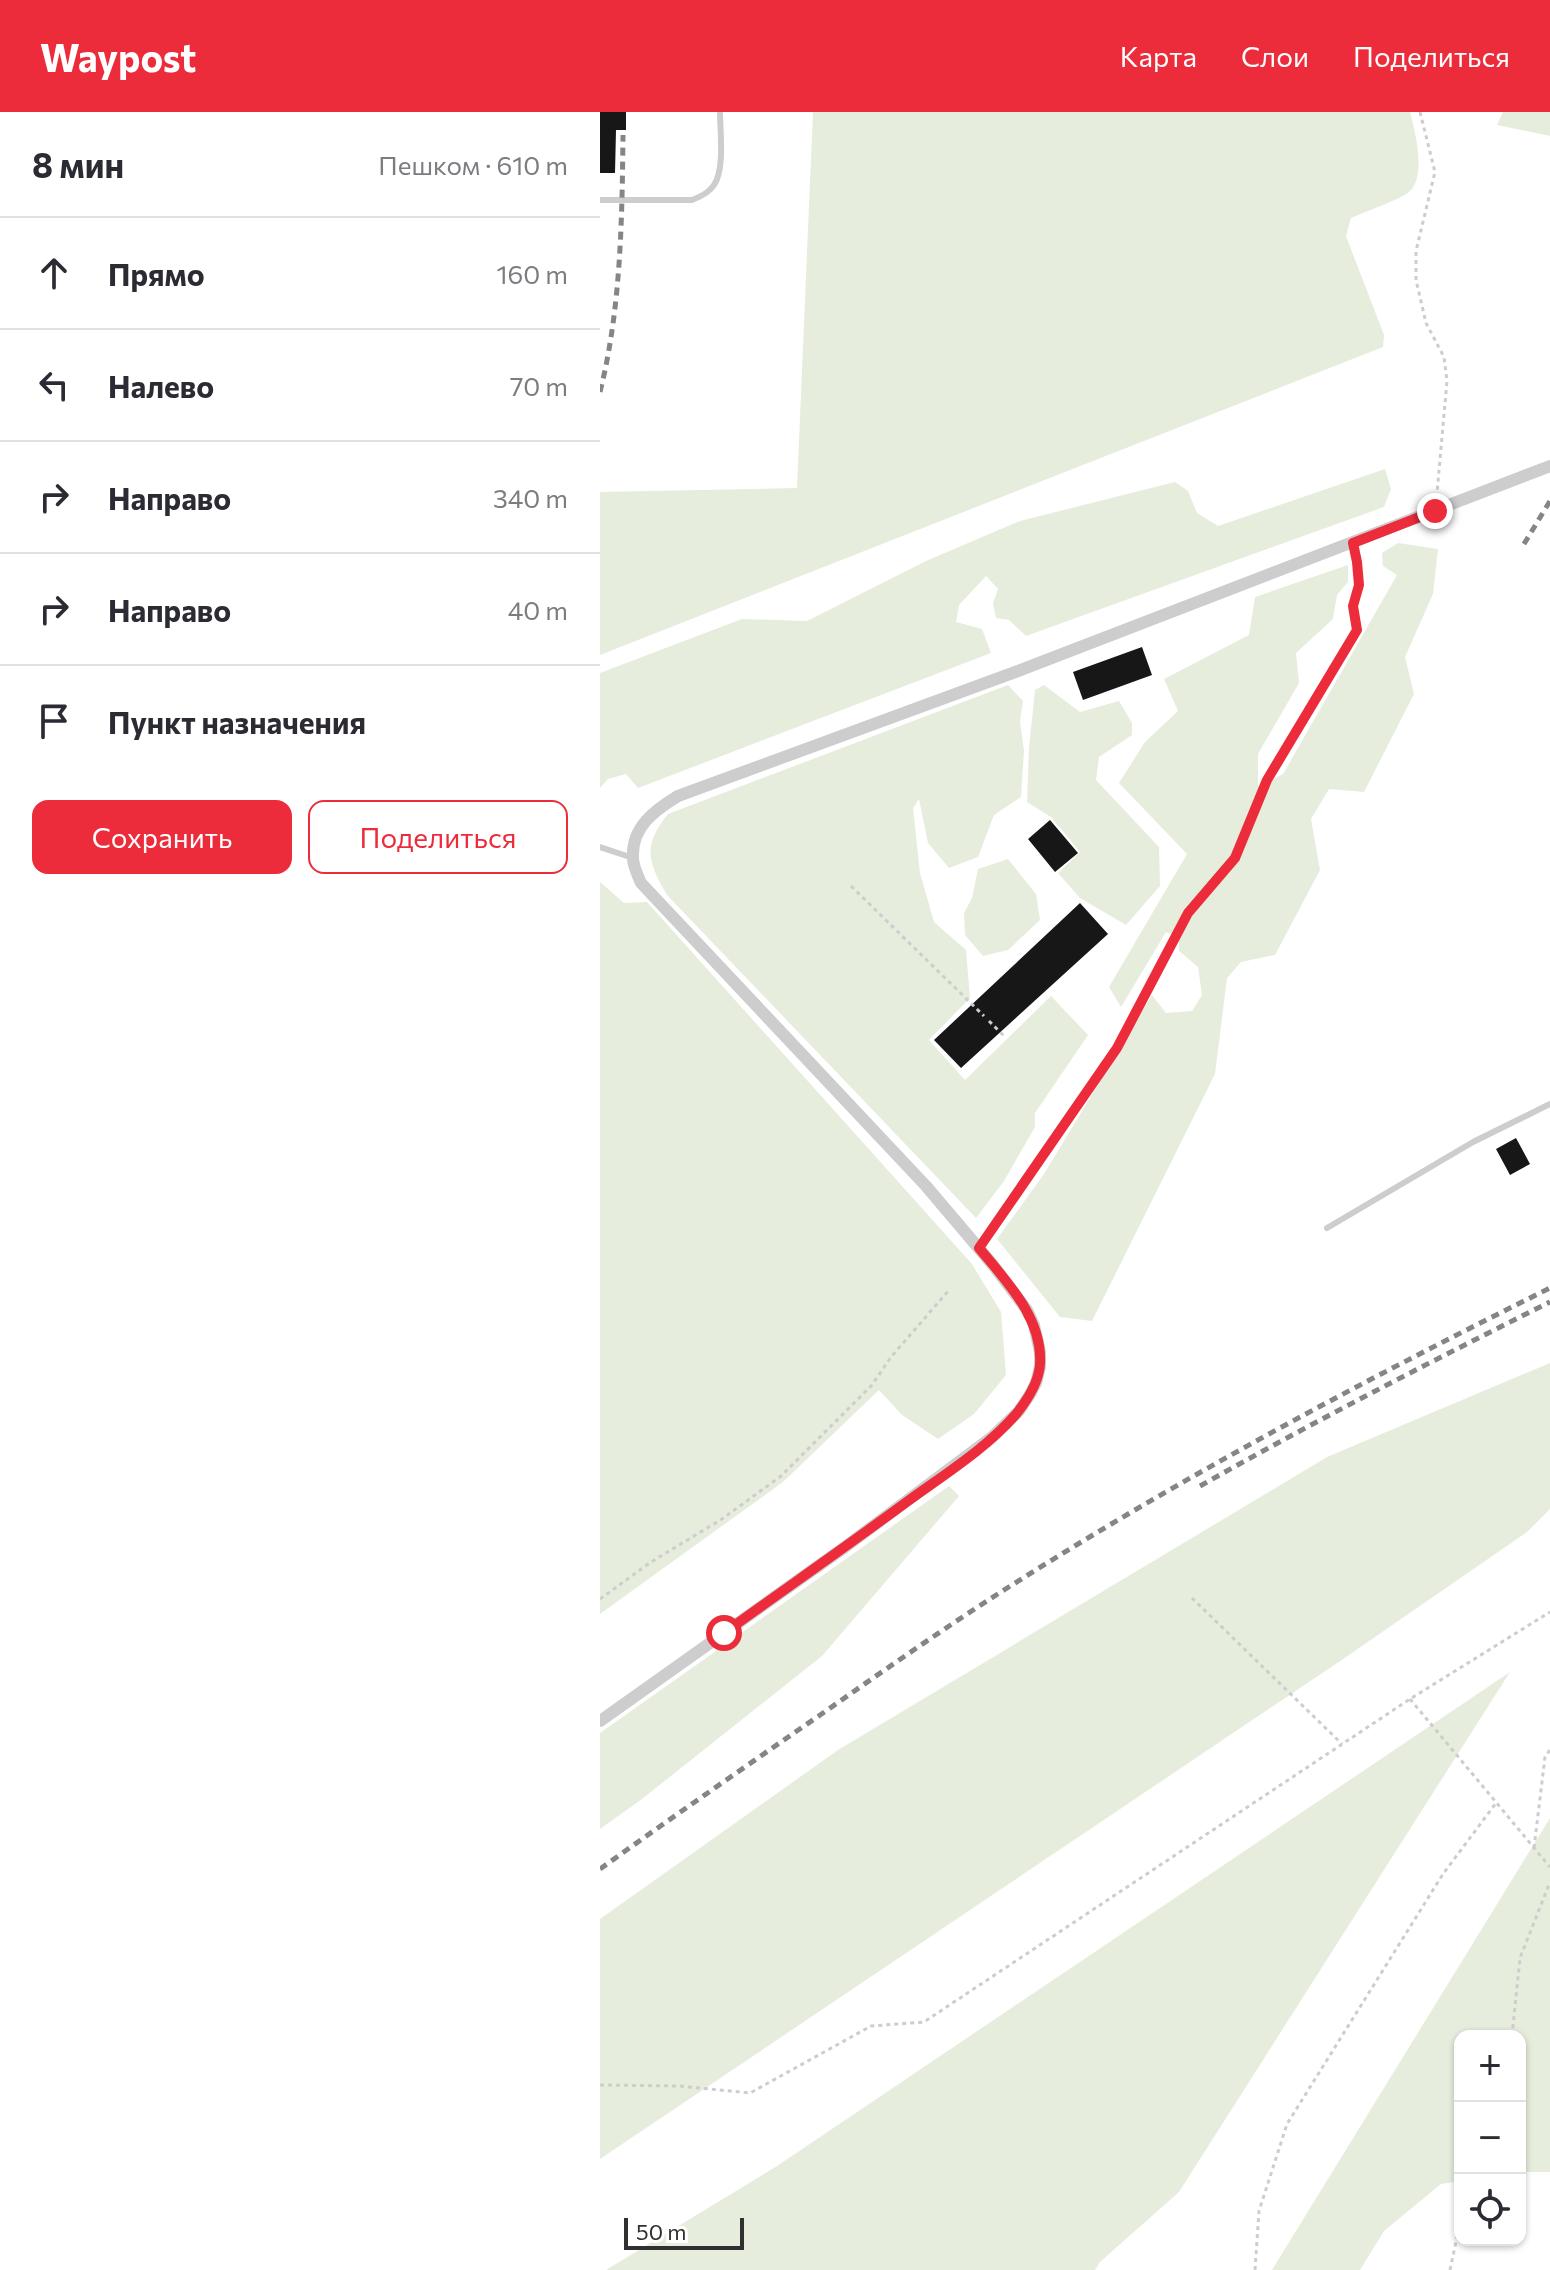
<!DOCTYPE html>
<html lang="ru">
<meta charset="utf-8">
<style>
body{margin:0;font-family:Commissioner,sans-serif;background:#f2f2f3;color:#2b2b33}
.controls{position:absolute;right:24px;bottom:24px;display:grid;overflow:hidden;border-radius:16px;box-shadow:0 2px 6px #0004}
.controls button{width:72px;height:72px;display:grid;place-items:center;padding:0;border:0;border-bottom:2px solid #e1e1e2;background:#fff;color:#2b2b33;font:40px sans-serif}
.scale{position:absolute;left:24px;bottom:20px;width:120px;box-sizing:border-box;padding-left:8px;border:4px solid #303030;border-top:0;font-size:22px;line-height:28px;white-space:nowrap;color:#303030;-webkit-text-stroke:6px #fff;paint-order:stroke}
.stop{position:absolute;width:24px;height:24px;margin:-18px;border:6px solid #ed2c3b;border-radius:50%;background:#fff}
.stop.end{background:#ed2c3b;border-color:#fff;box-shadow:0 2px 8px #0008}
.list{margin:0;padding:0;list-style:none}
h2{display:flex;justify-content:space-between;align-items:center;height:104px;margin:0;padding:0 32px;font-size:34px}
h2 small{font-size:26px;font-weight:400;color:#7c7c81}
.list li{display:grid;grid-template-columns:52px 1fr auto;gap:24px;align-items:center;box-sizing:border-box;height:112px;padding:0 32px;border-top:2px solid #e1e1e2}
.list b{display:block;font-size:30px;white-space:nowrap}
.list em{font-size:26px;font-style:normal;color:#7c7c81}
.actions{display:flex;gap:16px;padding:24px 32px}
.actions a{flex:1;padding:18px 0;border:2px solid #ed2c3b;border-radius:16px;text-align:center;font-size:28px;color:#ed2c3b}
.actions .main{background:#ed2c3b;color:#fff}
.icon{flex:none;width:44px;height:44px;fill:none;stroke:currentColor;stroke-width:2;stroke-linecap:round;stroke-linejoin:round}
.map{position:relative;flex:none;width:950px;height:2158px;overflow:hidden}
header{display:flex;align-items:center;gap:48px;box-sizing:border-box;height:112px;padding:0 40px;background:#ed2c3b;color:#fff}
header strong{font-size:38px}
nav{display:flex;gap:44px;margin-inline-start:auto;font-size:28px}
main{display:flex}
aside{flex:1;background:#fff}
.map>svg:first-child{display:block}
.green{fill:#e6eddd}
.building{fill:#171717}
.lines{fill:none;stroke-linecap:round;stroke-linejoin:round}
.path{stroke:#cdcdcd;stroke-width:3;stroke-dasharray:4 4;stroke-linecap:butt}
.service{stroke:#cdcdcd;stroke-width:6}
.minor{stroke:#cdcdcd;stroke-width:12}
.rail{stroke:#858585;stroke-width:5;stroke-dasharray:8 6;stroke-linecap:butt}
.route{stroke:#ed2c3b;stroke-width:10}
</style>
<header>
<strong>Waypost</strong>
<nav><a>Карта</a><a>Слои</a><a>Поделиться</a></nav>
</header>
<main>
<aside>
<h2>8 мин<small>Пешком · 610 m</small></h2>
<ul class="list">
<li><svg class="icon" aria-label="ahead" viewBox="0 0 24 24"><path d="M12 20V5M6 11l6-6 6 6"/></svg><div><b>Прямо</b></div><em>160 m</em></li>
<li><svg class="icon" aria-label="left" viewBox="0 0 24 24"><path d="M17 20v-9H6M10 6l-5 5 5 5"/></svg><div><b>Налево</b></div><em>70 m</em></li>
<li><svg class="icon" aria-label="right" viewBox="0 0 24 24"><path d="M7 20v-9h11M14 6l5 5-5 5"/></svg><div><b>Направо</b></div><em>340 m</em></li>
<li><svg class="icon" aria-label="right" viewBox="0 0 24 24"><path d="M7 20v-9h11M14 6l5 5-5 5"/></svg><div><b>Направо</b></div><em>40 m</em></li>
<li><svg class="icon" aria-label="arrive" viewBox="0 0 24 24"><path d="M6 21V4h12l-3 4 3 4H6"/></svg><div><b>Пункт назначения</b></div></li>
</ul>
<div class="actions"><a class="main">Сохранить</a><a>Поделиться</a></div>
</aside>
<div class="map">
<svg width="950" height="2158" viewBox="0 0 950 2158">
<rect width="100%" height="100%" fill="#fff"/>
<!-- green -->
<path class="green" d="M213 0H810C815 20 827 64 809 80 803 86 762 101 751 106L746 124 784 223 783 235 0 543V380L197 376Z
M903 0H950V24L897 13Z
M785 357 791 377 784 395 426 524 409 508 396 506 393 491 398 477 386 464 359 493 356 510 382 517 391 541 38 676 26 662 8 667 0 676V561L142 507 207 509 326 449 420 409 575 370 588 379 597 401 618 414Z
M798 431 838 437 833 482 805 545 814 582 764 680 729 677 711 707 720 758 675 843 641 850 627 866 615 962 492 1209 460 1205 397 1127 444 1062 552 883 566 901 592 899 602 883 598 855 579 839 578 826 566 820 521 895 509 875 587 742 519 671 545 630 578 599 564 567 649 523 655 485 748 453V470L737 483 733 507 696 541 699 571 658 642V675L683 662 797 463 783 454 782 441Z
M408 573 423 589 420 609 424 639 421 685 394 703 378 745 349 756 328 731 319 687 313 696 320 761 334 810 366 838 370 886 329 928 365 968 451 884 488 923 435 1001V1015L404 1069 376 1106 67 783C48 750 42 734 68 702Z
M444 573 480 600 519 589 532 611V623L499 645 496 668 559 735 560 774 526 813 480 786 458 761 480 740 451 705 427 690 429 636 435 578Z
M408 747 436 782 440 808 408 838 383 844 365 823 364 801 372 786 378 757Z
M0 770 24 791 47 790 372 1152 401 1200 406 1263 374 1302 338 1327 302 1303 279 1278 183 1370 0 1502Z
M950 1251V1397L927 1420 746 1545 0 2047V1807L238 1638 727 1345Z
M349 1374 359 1384 222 1544 42 1687 0 1717V1621Z
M910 1560 579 2080 500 2150 495 2158H6L177 2054Z
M950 1706V2060H920V1924H860V2069L841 2072 784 2119 760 2158H672Z"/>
<!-- building -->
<path class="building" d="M0 0H26V18H16L15 61H0Z
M542 535 552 563 483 588 473 560Z
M450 708 478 741 455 760 428 727Z
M480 791 508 822 361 956 334 928Z
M916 1026 930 1052 910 1063 896 1037Z"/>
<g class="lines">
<!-- path -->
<path class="path" d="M820 0 835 60 816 139V168L826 211 844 245 847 269 837 381
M755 506 753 494 759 473 756 443
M251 774 384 904
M389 909 405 925
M592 1486 742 1632
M0 1487 51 1450 122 1407 181 1364 272 1273 291 1245 350 1177
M810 1587 950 1755
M934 1736 945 1645 950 1638
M912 1924 920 1846 950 1770
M0 1973 79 1974 150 1981 271 1914 324 1910 810 1587 950 1500
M655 2158 659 2099 687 2012 843 1762 896 1691
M850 2158 860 2111"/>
<!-- service -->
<path class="service" d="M0 88H92C100 85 109 81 114 73 125 57 120 19 120 0
M0 735 33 746
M727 1116 873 1030 950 992
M379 1136 517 936 588 801 635 746 667 668 757 518"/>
<!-- minor -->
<path class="minor" d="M0 1609 245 1435 392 1325 419 1299 429 1284 436 1271 440 1255V1240L434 1213 427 1198 393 1153 326 1074 41 771C38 764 33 754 33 746 31 715 55 698 78 684L418 559 950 354"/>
<!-- rail -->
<path class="rail" d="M0 280C21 196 22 109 23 23
M924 432 950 389
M600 1374C715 1309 832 1249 950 1190
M0 1757C74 1704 149 1652 223 1601 283 1559 343 1517 404 1478 580 1366 763 1269 950 1176"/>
</g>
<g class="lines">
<!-- route -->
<path class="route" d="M124 1521C185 1477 247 1434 308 1389 345 1362 387 1336 417 1301 428 1287 439 1270 440 1252 443 1206 406 1169 379 1136L517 936 588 801 635 746 667 668 757 518 753 494 759 473 757 450 753 431 835 399"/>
</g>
</svg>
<div class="controls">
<button>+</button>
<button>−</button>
<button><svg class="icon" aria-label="locate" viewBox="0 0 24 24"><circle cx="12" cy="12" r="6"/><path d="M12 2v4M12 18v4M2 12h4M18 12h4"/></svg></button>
</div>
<div class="scale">50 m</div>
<div class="stop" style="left:124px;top:1521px"></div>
<div class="stop end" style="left:835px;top:399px"></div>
</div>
</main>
